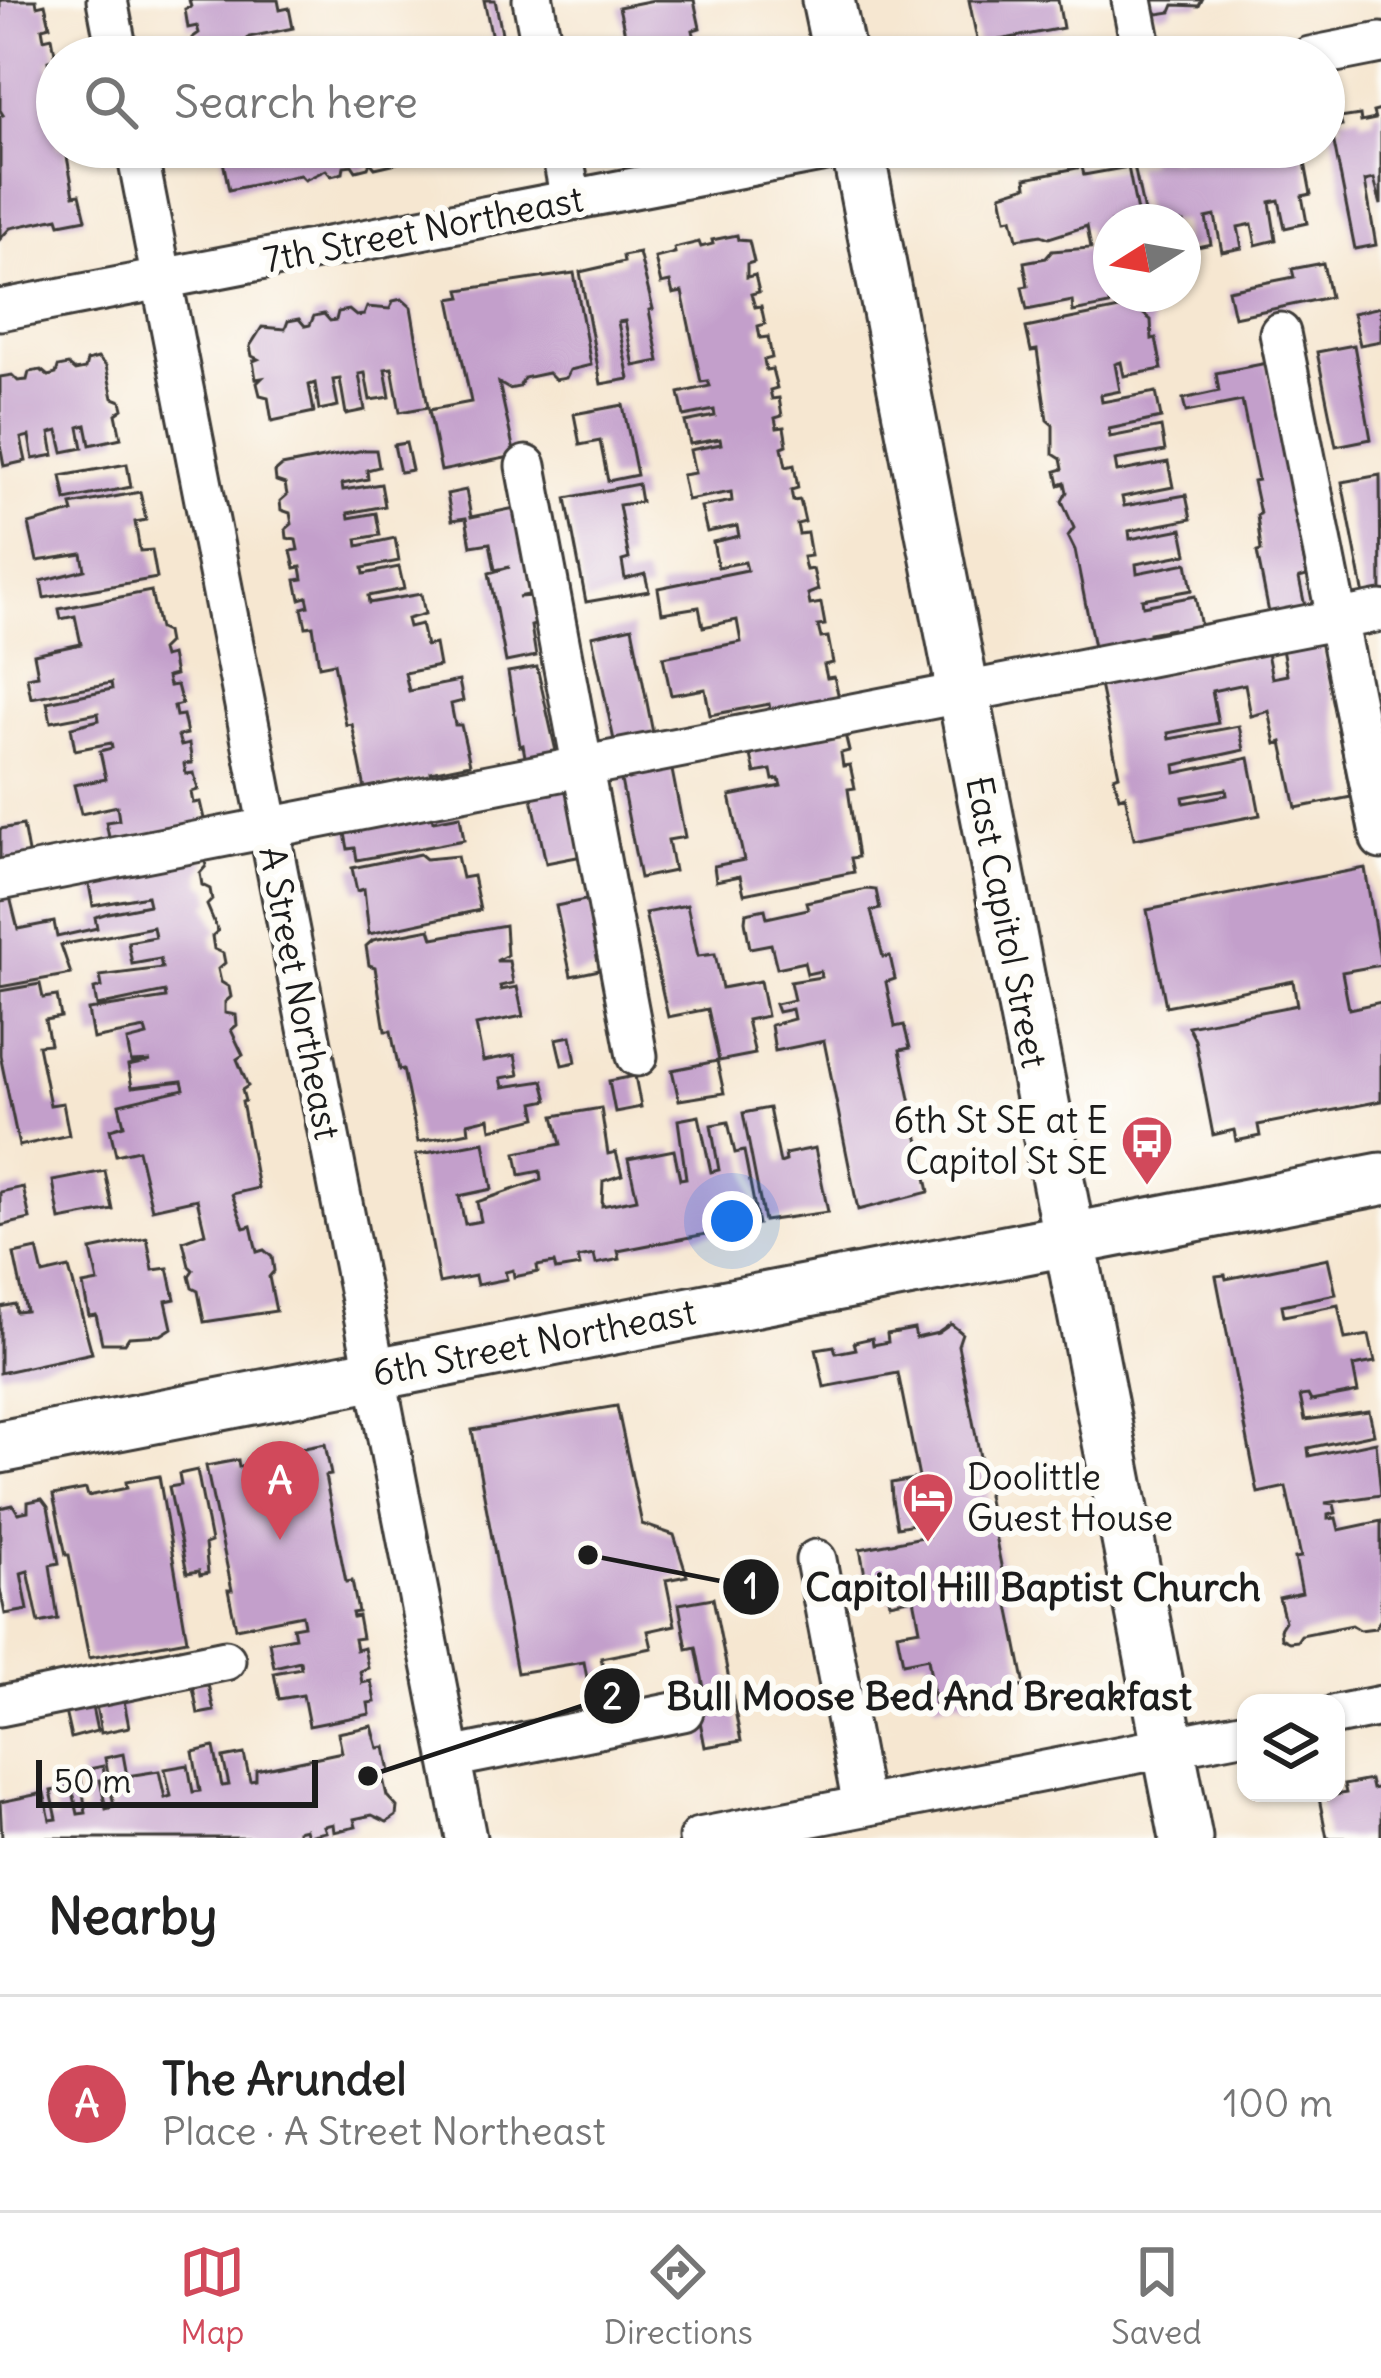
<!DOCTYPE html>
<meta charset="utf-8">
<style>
body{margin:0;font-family:Delius,sans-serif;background:#f2f2f2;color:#222}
.controls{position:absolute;right:36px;bottom:36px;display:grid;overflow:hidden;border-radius:24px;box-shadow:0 3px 9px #0004}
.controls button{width:108px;height:108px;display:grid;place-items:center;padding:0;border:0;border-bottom:3px solid #e0e0e0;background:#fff;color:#222;font:60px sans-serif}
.compass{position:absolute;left:1093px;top:204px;width:108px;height:108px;border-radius:50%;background:#fff;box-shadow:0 3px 9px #0004;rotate:259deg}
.scale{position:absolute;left:36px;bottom:30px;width:282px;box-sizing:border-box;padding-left:12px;border:6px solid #1c1c1c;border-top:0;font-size:33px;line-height:42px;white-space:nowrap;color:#1c1c1c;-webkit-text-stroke:9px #fdfcf7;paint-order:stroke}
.you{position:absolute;left:732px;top:1221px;width:42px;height:42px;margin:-30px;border:9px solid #fff;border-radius:50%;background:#1a73e8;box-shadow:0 0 0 18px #1a73e833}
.badge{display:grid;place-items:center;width:78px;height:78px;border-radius:50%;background:#d1495b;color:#fff;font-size:39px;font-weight:700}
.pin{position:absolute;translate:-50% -99px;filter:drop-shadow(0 3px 6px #0008)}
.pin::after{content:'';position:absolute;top:63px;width:42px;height:36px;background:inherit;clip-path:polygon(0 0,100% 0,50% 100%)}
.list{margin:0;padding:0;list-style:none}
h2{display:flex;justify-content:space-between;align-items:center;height:156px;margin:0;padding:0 48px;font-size:51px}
h2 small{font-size:39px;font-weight:400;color:#767676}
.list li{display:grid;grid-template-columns:78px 1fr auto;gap:36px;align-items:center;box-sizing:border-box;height:216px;padding:0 48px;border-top:3px solid #e0e0e0}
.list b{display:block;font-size:45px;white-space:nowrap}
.list p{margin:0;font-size:39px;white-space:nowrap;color:#767676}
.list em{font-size:39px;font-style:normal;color:#767676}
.icon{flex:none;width:66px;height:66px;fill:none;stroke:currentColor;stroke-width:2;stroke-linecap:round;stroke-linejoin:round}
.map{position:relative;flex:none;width:1381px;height:1838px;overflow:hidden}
.search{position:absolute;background:#fff;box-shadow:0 3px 9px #0004;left:36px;right:36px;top:36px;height:132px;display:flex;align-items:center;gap:30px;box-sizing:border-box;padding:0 42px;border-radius:66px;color:#767676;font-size:45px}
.sheet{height:372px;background:#fff}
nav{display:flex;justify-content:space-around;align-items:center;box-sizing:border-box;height:168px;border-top:3px solid #e0e0e0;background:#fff;font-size:33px;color:#767676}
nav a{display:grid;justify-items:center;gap:6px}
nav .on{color:#d1495b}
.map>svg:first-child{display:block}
.building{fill:#c39fcb;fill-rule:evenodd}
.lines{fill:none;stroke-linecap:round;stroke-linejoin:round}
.minor-casing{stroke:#3d3a37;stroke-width:45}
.major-casing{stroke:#3d3a37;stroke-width:57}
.minor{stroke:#fff;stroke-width:39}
.major{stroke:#fff;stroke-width:51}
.labels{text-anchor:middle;stroke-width:12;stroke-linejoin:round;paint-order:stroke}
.street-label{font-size:36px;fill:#1c1c1c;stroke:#fdfcf7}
.poi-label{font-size:36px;fill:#1c1c1c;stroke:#fdfcf7;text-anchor:end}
.leader{fill:none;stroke:#1c1c1c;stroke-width:4.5}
.callout-dot{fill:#1c1c1c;stroke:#fdfcf7;stroke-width:4.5}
.mark-label{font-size:36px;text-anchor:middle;font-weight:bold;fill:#fff}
.callout-label{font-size:39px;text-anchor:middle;font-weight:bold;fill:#1c1c1c;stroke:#fdfcf7;stroke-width:12;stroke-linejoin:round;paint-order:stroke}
</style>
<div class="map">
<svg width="1381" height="1838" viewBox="0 0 1381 1838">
<rect width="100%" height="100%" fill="#fdfcf7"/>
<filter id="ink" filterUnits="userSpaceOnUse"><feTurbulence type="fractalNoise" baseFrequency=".00833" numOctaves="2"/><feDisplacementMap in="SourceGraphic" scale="24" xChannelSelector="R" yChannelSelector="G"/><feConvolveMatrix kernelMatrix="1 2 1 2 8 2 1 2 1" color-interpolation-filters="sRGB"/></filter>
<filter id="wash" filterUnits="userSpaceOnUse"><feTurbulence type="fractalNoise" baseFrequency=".004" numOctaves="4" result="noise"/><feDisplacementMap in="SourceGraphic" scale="48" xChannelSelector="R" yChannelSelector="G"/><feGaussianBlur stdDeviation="2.7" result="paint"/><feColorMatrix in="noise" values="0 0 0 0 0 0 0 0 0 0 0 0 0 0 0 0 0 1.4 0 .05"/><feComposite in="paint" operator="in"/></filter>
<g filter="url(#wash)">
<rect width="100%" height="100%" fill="#f6e7d1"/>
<g id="blocks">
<!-- building -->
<path class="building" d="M0 0H36L37 6 45 4 50 26 42 28 44 39 52 37 56 59 48 61 50 73 57 72V147H75L66 151 74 195 80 194 86 219 60 224 58 218 10 228 0 239V116L3 115 0 110Z
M189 0H278L280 10 289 8 293 28 249 37 243 45 204 53 194 48 192 38 199 33 197 26 188 28 185 9 191 7Z
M484 0H495L507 57H496Z
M654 0H694L700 28 693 30 699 57H599L613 52 612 46 627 43 619 7Z
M969 0H1058L1063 28 978 44Z
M1143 0H1202L1199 6 1174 5 1171 12 1158 14Z
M1381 110V205L1374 179 1365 181 1376 245 1355 249 1331 128 1342 126 1340 118 1360 115 1361 122 1375 119 1373 112Z
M220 147H424L425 151 399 156 397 163 375 168 370 162 368 168 356 171 352 165 344 166 343 173 331 176 326 170 305 180 300 175 229 190Z
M427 147H467L468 149 429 157Z
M1190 147 1202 152 1216 150 1215 147H1302L1311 194 1302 196 1307 223 1285 228 1279 200 1270 202 1276 240 1256 245 1252 224 1238 227 1242 248 1222 252 1215 216 1206 218 1211 244 1183 250V222H1146L1134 166 1147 163 1151 154 1162 152 1170 159 1180 157 1184 148Z
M1082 167 1084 175 1128 167 1139 222H1111L1109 305 1073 312 1072 301 1027 310 1022 287 1028 286 1024 262 1046 258 1052 251 1091 248 1087 226 1049 238 1041 235 1017 239 1012 218 1006 219 1001 194 1027 186 1026 178Z
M737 235 738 240 749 241 754 262 747 264V277L755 275 759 292 751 294 755 307 761 306 765 324 758 326 760 338 768 337 772 358 764 360 766 370 772 369 777 388 770 390 772 399 779 398 782 416 775 418 777 428 784 427 787 445 782 447 786 467 794 465 798 488 791 490 793 501 800 500 805 522 797 524 799 534 807 533 811 556 803 557 806 570 813 569 818 590 808 594 810 605 821 603 825 625 818 626 821 638 828 637 833 663 824 665 827 678 834 677 839 698 771 714 769 704 710 715 705 689 671 695 663 657 741 642 737 620 703 627 699 607 662 613 658 588 747 570 745 562 718 567 713 542 739 536 737 526 707 532 701 507 732 501 731 492 687 500 682 475 695 473 690 450 721 444 720 439 690 444 685 422 715 416 714 410 684 416 679 393 710 386 708 381 701 382 682 292 673 294 670 282 661 284 655 258 675 253 674 248 699 242 701 247 713 244 712 240Z
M639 253 653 309 649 310 659 361 634 366 625 321 618 322 629 379 601 384 580 272 624 262 623 256Z
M1323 263 1330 297 1234 317 1228 290 1294 277 1292 269Z
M574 273 591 365 570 370 566 378 555 380 548 373 524 378 519 387 509 389 499 383 515 456 441 471 429 410 471 402 450 299 462 297 460 290Z
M402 299 411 307 428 407 400 412 392 368 385 369 390 397 370 400 365 373 359 374 365 410 346 414 340 379 333 380 338 406 319 410 315 383 309 385 314 412 272 421 268 397 260 395 257 383 262 378 256 379 253 361 258 359 252 356 250 346 262 327 285 329 288 321 299 319 305 326 310 325 314 316 324 314 330 321 336 320 338 312 349 310 356 316 364 315 367 307 390 309 393 301Z
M1139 305 1141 312 1151 320 1152 339 1156 338 1162 369 1124 376 1121 362 1115 364 1120 391 1101 395 1102 402 1156 392 1161 418 1109 429 1110 437 1161 427 1165 451 1115 460 1117 472 1168 462 1173 487 1122 497 1124 506 1186 495 1191 519 1129 531 1130 539 1182 529 1187 554 1136 564 1137 573 1187 563 1192 590 1142 599 1143 606 1195 596 1202 632 1174 638 1172 629 1149 633 1150 641 1095 652 1075 550 1068 536 1074 528 1062 501 1067 492 1065 483 1059 485 1056 471 1063 469 1061 459 1053 454V425L1047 420 1037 350 1031 351 1026 328Z
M1381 307V341L1360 345 1353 313Z
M1354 345 1371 439 1336 446 1317 352Z
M98 358 106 366 113 398 121 401 123 409 116 414 121 438 90 445 86 425 79 427 83 448 63 452 58 431 50 433 54 455 33 459 29 436 21 438 26 461 4 466 0 445V377L12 375 18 381 27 380 29 372 41 370 48 376 56 374 58 367 68 365 75 371 85 369 87 361Z
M1267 363 1307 576 1299 578 1306 611 1270 618 1257 552 1261 551 1257 515 1260 514 1253 481 1258 480 1242 401 1186 412 1183 399 1219 391 1216 373Z
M623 405 637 475 608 481 600 441 580 445 574 414Z
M406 443 412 470 400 472 394 445Z
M364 450H376L379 467 367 470 368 479 342 484 343 490 381 484 385 506 348 513 349 518 376 513 380 535 357 539 358 546 395 538 399 561 363 568 364 574 399 567 404 589 368 596 369 603 421 594 425 614 407 619 409 627 421 624 426 646 435 644 439 666 405 673 409 691 459 681 463 701 451 704 455 725H461L470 764 431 772 432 779 365 789 352 724 346 725 334 663 319 666 313 626 306 627 302 608 309 606 307 597 300 599 296 580 303 579 301 567 295 568 291 551 298 550 296 540 287 538 286 529 292 524 290 513 281 510 280 501 287 495 285 484 276 481 275 472 282 466Z
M127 464 131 487 66 500 61 476Z
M1380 475 1381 598 1365 601 1342 482Z
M638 484 641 502 619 505 629 559 622 561 625 579 645 574 649 591 586 602 566 498Z
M466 490 471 517 515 508 533 594 518 597 533 596 538 624 531 626 536 656 506 662 489 573 510 567 495 570 490 543 471 546 466 518 452 520 447 494Z
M140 492 146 520 135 522 140 551 152 550 157 578 44 598 41 581 85 570 82 554 37 561 29 524 73 512 71 505Z
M151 591 159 629 166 632 168 643 161 650 163 657 171 655 175 675 167 677 169 686 177 685 182 704 174 706 176 716 183 715 187 734 178 736 181 746 189 744 192 763 184 764 186 774 194 773 198 790 191 792 193 803 200 802 205 823 110 843 106 822 119 820 117 806 81 814 74 785 106 779 100 751 112 748 111 743 75 750 71 727 99 720 98 713 51 722 47 702 112 689 111 683 31 698 27 677 38 675 34 654 81 644 75 616 61 619 59 609Z
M632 627 654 738 615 745 592 636Z
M1320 636 1351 797 1296 808 1282 742 1276 744 1269 711 1251 716 1245 684 1212 691 1218 723 1168 733 1169 739 1239 726 1244 750 1175 765 1176 773 1249 758 1260 815 1134 839 1125 795 1119 797 1114 777 1119 775 1099 680 1154 667 1157 675 1267 653 1272 678 1287 675 1281 644ZM1226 789 1227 795 1184 803 1183 797Z
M537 667 557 756 526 762 523 745 520 746 508 672Z
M844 730 849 751 841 753 843 766 850 765 855 788 848 789 858 857 851 858 854 872 744 894 740 876 716 881 714 866 744 860 730 796 781 786 779 779 773 780 771 770 755 773 749 746Z
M670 760 685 837 668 840 674 871 640 878 619 770Z
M567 781 582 856 546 863 530 788Z
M431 812 433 821 460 816 464 840 357 860 355 848 348 849 344 828Z
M23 825 29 858 0 864V829Z
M420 854 426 859 457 856 462 878 473 876 480 910 369 934 364 889 357 891 352 868Z
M204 856 206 866 200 873 202 885 210 889 212 900 207 905 218 931 212 936 214 949 223 953 225 963 218 969 221 982 229 987 231 997 225 1002V1013L236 1015 237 1025 231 1030 243 1055 237 1059 248 1086 242 1090 245 1101 242 1102 258 1188 232 1194 244 1228 251 1226 257 1252 264 1250 272 1257 274 1271 269 1277 276 1311 204 1322 198 1291 192 1288 189 1276 193 1270 189 1266 183 1241 205 1233 197 1199 152 1209 138 1150 116 1155 110 1129 124 1125 119 1104 184 1089 182 1081 132 1087 128 1066 151 1061 131 1062 127 1041 147 1036 145 1029 93 1039 88 1010 166 998 165 992 97 1006 94 989 102 987 100 976 162 968 160 959 132 964 128 942 155 937 153 927 61 945 71 974 0 987V890L8 889 18 929 54 922 57 937 97 928 95 917 108 913 149 905 147 896 93 906 87 874Z
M1365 868 1381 965 1342 972 1349 1009 1381 1002V1101L1258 1125 1260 1136 1236 1141 1234 1130 1213 1135 1195 1040 1188 1026 1297 1005 1293 981 1166 1006 1147 910Z
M867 889 876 890 880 909 871 911 883 957 890 956 895 979 886 982 895 1027 904 1025 910 1048 900 1050 929 1192 858 1210 824 1041 775 1051 771 1025 794 1019 792 1009 778 1012 775 1004 794 1000 790 982 821 977 820 971 807 974 804 962 777 968 771 944 750 948 745 921 746 913 765 909 767 918 808 909 806 902Z
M590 899 604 969 571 976 556 906Z
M687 905 698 956 715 954 722 988 760 981 767 1016 747 1020 755 1054 719 1061 708 1009 668 1017 645 913Z
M505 925 507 955 496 961H509L513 983 500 986 501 990 517 987 523 1016 476 1025 483 1061 515 1055 519 1075 501 1078 503 1087 543 1081 548 1100 534 1103 537 1118 491 1129 489 1118 468 1123 469 1132 418 1142 403 1069 399 1070 391 1031H385L375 967 369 965 366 946 373 940 430 929 433 938Z
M40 984 43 998 57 996 61 1017 45 1020 50 1044 38 1045 50 1105 63 1103 69 1135 19 1146 0 1055V991Z
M571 1036 576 1062 562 1065 556 1039Z
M717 1061 724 1093 679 1100 672 1070Z
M635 1076 641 1107 615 1112 609 1081Z
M601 1108 608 1154 616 1152 622 1175 603 1181 602 1206 637 1199 628 1159 674 1150 680 1179 686 1178 678 1120 699 1116 711 1172 719 1170 711 1125 728 1122 735 1153 744 1151 758 1224 618 1251 620 1259 596 1264 594 1255 578 1258 580 1266 556 1270 554 1263 537 1266 538 1272 514 1277 513 1270 505 1272 507 1279 477 1285 475 1276 439 1283 416 1155 484 1142 492 1189 459 1196 465 1224 481 1221 477 1202 541 1180 540 1171 520 1175 516 1153 561 1144 554 1116Z
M769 1108 780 1163 786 1161 785 1154 815 1148 828 1212 764 1221 743 1113Z
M105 1171 113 1210 60 1220 53 1181Z
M23 1187 30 1219 0 1226V1192Z
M147 1238 153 1270 168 1268 175 1299 166 1301 172 1328 161 1335 129 1337 125 1343H102L96 1315 89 1316 83 1285 98 1282 91 1250Z
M37 1249 43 1274 69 1268 92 1353 0 1373V1307L15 1304 16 1312 26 1311 14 1254Z
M1328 1258 1336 1294 1282 1305 1284 1316 1338 1305 1345 1339 1369 1335 1375 1362 1353 1366 1358 1392 1311 1401 1308 1395 1300 1396 1305 1420 1369 1411 1374 1434 1308 1448 1309 1456 1376 1442 1381 1495 1325 1503 1334 1504 1336 1513 1328 1515V1519L1336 1518 1339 1530 1381 1521V1619L1375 1628 1360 1630 1352 1625 1301 1635 1297 1641 1289 1642 1281 1638 1280 1629 1285 1621 1279 1598 1302 1593 1295 1558 1301 1557 1286 1487 1258 1493 1216 1276 1225 1275 1226 1279Z
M951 1324 962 1333 958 1345 983 1472 992 1484 987 1495 1025 1686 987 1694 971 1704 956 1700 935 1704 928 1658 903 1663 897 1633 920 1629 914 1598 890 1603 885 1576 866 1580 860 1549 928 1536 926 1522 897 1527 892 1499 891 1483 919 1478 898 1373 824 1387 816 1349 834 1346 836 1353 856 1349 854 1342 872 1338 873 1345 888 1342 887 1334 914 1329 916 1338 938 1333Z
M617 1406 642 1524 674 1535 687 1576 666 1580 675 1625 648 1631 652 1648 601 1658 605 1674 587 1678 584 1662 517 1673 472 1430Z
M325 1444 331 1475 325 1476 346 1582 352 1581 358 1612 352 1613 353 1617 358 1616 362 1638 354 1639 356 1650 364 1648 368 1668 360 1671 362 1683 371 1681 375 1702 368 1703 370 1714 309 1726 303 1695 279 1699 274 1673 301 1668 300 1661 274 1667 269 1642 295 1637 293 1627 304 1625 302 1615 236 1628 228 1590H232L206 1466 238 1460 239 1467 295 1456 294 1450Z
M197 1470 211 1542 205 1544 208 1573 200 1575 199 1571 187 1573 169 1487 181 1485 179 1474Z
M159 1476 187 1640 89 1658 69 1555H66L53 1495 86 1489 88 1496 127 1488 126 1482Z
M42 1499 48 1507 59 1563 50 1565 58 1619 39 1623 28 1571 21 1573 28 1610 5 1614 0 1589V1508L13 1505 18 1513 28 1511V1502Z
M713 1598 741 1741 705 1747 695 1695 705 1693 696 1647 687 1649 679 1604Z
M207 1680 214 1711 198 1714 192 1682Z
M123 1695 129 1727 101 1733 95 1700Z
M91 1702 97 1731 71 1738 64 1707Z
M372 1726 378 1748 385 1747 390 1772 382 1774 387 1796 397 1807 396 1816 387 1822 372 1815 354 1819 356 1827 334 1832 333 1824 324 1826 326 1832 307 1836 305 1829 297 1831 298 1838H277L276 1835 267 1838H2L0 1802 44 1793 50 1820 57 1819 51 1791 72 1787 78 1814 86 1813 80 1771 103 1766 105 1780H100L106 1809 114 1807 105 1758 123 1754 127 1776 159 1771 165 1798 171 1796 165 1769 188 1765 193 1792 200 1791 193 1752 214 1747 222 1786 229 1785 223 1758 244 1754 250 1781 256 1780V1770L342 1752 338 1733Z
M1370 1780 1372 1789 1381 1787V1838H1327L1319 1798 1346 1793 1344 1785Z"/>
</g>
</g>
<g filter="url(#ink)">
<use href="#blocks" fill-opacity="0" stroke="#3d3a37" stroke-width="3"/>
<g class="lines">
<!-- minor casing -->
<g class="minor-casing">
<path id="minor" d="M107 0 118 57
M533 0 544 57
M1132 0 1143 57
M1310 57 1381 43
M136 147 466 1838
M561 147 571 200
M0 310 847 147
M1280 333 1381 839
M526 466 637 1056
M0 880 1381 611
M816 1560 863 1806
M0 1706 225 1660
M1336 1715 1381 1706
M450 1758 683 1711
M699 1838 1246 1732"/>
</g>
<!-- major casing -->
<g class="major-casing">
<path id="major" d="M828 0 840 57
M857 147 1186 1838
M0 1447 1381 1179"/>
</g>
<!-- minor -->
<use href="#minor" class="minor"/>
<!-- major -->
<use href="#major" class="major"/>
</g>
</g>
<!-- icons -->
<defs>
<g id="bus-pin" transform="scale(2.7)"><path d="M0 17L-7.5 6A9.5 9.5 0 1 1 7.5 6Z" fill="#d1495b" stroke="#fdfcf7"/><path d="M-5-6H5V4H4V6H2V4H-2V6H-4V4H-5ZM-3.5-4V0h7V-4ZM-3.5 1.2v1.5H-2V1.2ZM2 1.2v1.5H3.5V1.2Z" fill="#fff"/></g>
<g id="hotel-pin" transform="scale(2.7)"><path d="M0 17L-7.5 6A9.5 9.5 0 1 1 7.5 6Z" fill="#d1495b" stroke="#fdfcf7"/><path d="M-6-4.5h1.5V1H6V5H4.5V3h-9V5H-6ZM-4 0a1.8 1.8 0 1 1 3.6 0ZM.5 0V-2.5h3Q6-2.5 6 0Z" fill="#fff"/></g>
</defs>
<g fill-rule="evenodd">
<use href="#bus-pin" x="1147" y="1141"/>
<use href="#hotel-pin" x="928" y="1498"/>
</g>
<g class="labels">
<!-- street labels -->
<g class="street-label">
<text transform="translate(423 229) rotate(-11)" y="13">7th Street Northeast</text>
<text transform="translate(1007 922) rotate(79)" y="13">East Capitol Street</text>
<text transform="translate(300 993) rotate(79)" y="13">A Street Northeast</text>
<text transform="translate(534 1342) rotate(-11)" y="13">6th Street Northeast</text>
</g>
<!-- poi labels -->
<g class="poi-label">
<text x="1108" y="1133">6th St SE at E<tspan x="1108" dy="41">Capitol St SE</tspan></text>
<text x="967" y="1490" text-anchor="start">Doolittle<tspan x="967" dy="41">Guest House</tspan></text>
</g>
</g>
<!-- callouts -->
<path class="leader" d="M588 1555L751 1587M368 1776L612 1696"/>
<g class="callout-dot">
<circle cx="588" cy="1555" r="12"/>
<circle cx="368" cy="1776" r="12"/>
<circle cx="751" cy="1587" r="30"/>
<circle cx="612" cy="1696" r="30"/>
</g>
<g class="mark-label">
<text x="751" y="1599">1</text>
<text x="612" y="1709">2</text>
</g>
<g class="callout-label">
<text x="1033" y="1601">Capitol Hill Baptist Church</text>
<text x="929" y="1710">Bull Moose Bed And Breakfast</text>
</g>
</svg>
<div class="controls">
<button><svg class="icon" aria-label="layers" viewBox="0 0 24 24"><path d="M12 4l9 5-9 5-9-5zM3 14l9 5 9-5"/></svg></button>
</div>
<svg class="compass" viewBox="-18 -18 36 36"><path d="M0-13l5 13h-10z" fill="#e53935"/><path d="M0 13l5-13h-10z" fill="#767676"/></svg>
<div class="scale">50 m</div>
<div class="you"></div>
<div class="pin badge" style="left:280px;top:1540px">A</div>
<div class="search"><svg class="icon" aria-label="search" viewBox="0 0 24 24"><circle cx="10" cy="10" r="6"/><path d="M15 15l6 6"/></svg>Search here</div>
</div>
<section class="sheet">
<h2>Nearby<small></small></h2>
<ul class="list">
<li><span class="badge">A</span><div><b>The Arundel</b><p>Place · A Street Northeast</p></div><em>100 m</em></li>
</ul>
</section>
<nav>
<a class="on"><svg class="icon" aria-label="map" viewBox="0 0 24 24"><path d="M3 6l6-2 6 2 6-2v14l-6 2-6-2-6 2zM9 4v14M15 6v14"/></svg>Map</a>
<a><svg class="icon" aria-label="directions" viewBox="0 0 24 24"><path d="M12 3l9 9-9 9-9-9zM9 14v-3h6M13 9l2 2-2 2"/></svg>Directions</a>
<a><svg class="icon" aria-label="saved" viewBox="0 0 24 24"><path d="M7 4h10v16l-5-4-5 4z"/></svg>Saved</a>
</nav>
